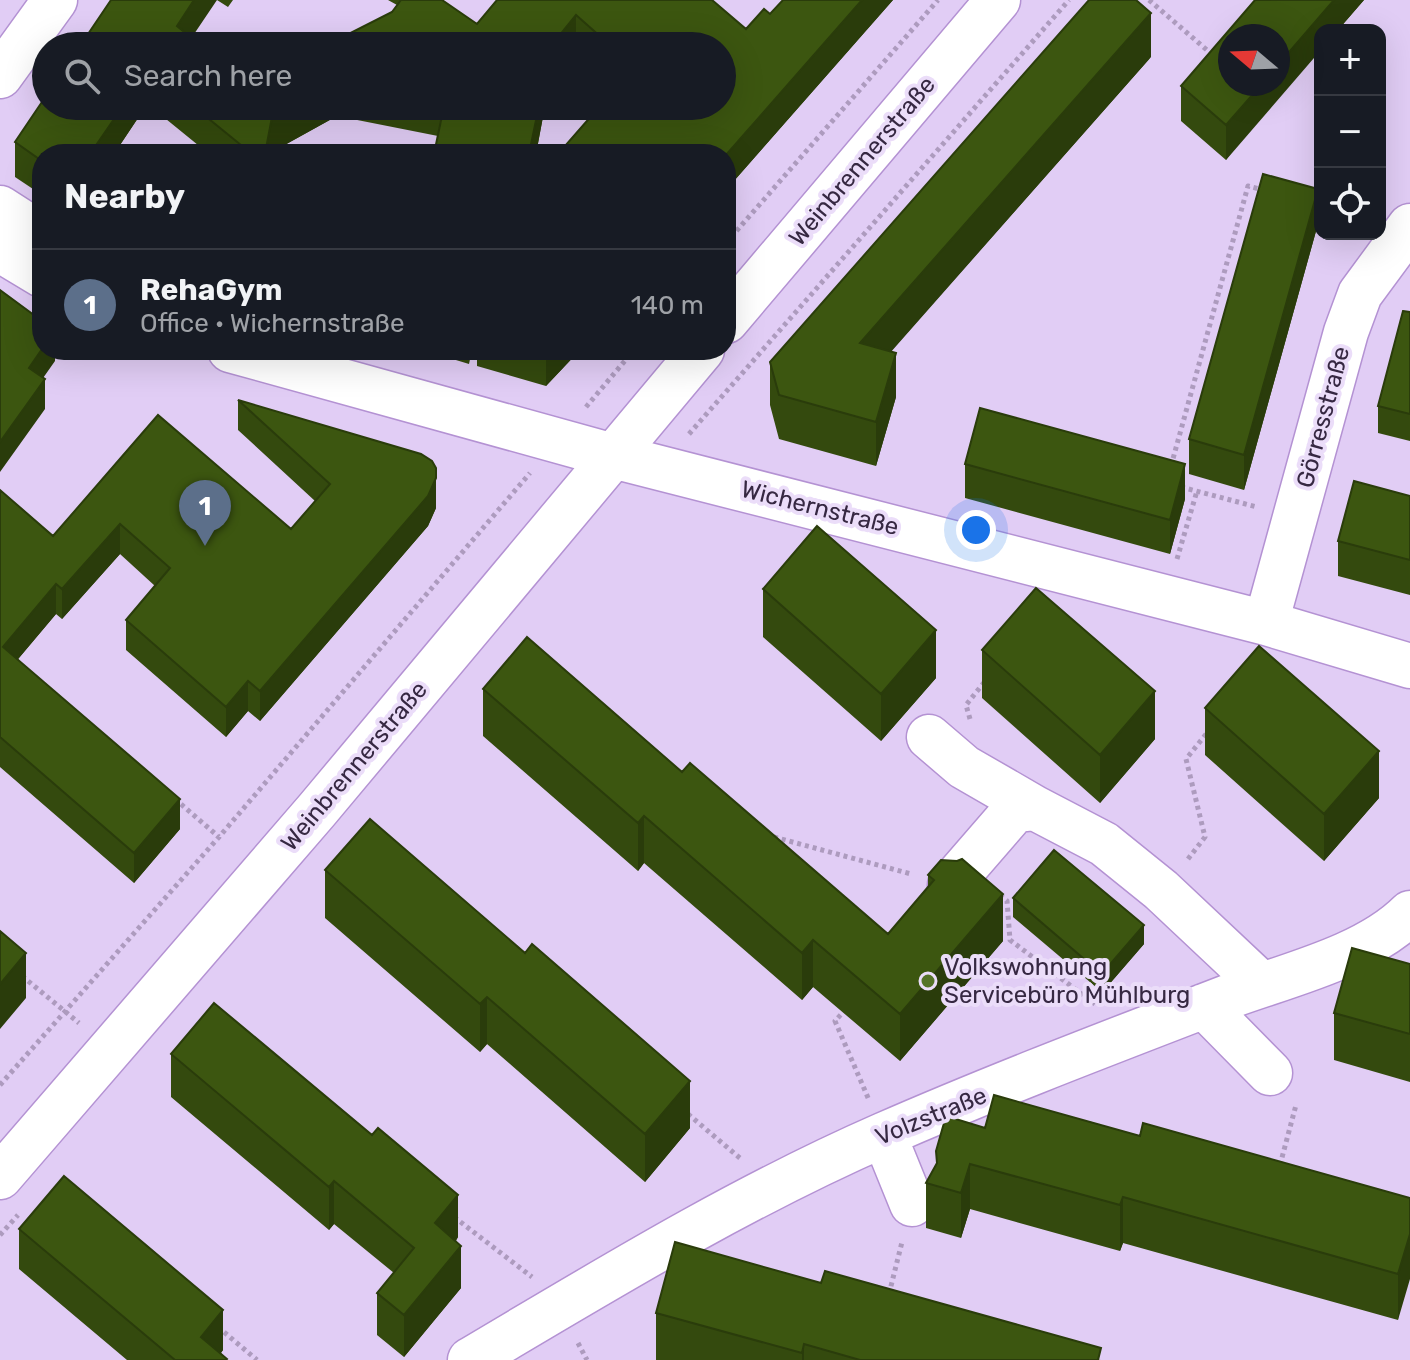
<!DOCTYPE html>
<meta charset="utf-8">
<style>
body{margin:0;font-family:Rubik,sans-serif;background:#20242c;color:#f1f3f6}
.controls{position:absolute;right:24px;top:24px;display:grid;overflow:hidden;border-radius:16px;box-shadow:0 8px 32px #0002}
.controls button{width:72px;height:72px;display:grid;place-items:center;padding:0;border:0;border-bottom:2px solid #363941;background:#171b24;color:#f1f3f6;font:40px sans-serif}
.compass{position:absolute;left:1218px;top:24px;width:72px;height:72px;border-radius:50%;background:#171b24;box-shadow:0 8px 32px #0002;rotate:289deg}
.you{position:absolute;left:976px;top:530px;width:28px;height:28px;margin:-20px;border:6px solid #fff;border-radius:50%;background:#1a73e8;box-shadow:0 0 0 12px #1a73e833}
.badge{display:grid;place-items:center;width:52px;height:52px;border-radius:50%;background:#557328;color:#fff;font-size:26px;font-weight:700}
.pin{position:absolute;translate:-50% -66px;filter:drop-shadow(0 2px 4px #0008)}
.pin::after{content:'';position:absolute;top:42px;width:28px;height:24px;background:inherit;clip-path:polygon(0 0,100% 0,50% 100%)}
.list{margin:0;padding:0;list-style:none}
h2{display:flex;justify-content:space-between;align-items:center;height:104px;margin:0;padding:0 32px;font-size:34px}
h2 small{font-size:26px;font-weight:400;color:#9ea1a6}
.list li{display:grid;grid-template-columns:52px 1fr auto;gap:24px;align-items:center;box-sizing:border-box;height:112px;padding:0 32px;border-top:2px solid #363941}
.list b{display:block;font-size:30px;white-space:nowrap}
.list p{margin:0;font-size:26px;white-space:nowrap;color:#9ea1a6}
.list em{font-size:26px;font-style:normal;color:#9ea1a6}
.icon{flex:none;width:44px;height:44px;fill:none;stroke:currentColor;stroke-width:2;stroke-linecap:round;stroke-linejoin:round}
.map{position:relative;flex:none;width:1410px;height:1360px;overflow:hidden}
.search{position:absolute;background:#171b24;box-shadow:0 8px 32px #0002;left:32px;top:32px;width:704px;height:88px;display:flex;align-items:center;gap:20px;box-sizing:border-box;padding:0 28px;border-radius:44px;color:#9ea1a6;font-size:30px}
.panel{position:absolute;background:#171b24;box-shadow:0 8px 32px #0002;left:32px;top:144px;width:704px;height:216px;border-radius:32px}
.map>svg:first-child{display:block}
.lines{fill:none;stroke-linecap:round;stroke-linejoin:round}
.minor-casing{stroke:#b492d3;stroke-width:47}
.path{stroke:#ad9bbe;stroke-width:5;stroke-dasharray:4 4;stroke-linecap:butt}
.minor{stroke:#fff;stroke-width:44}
.wall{fill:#344a0e}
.shaded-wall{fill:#2a3c0b}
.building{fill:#3c5610;stroke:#2a3c0b;stroke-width:2}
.poi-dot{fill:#557328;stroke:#ebddf9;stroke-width:3}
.labels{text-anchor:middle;stroke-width:8;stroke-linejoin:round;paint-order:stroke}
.street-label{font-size:24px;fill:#362842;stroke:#ebddf9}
.poi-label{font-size:24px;fill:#362842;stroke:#ebddf9;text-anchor:start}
</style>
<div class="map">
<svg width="1410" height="1360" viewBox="0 0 1410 1360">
<rect width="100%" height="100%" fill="#e1cdf5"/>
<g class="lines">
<!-- minor casing -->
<g class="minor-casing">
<path id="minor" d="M0 76 55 0
M0 208 42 235
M0 250 42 275
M726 321 998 0
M230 350 613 456 1266 623 1410 666
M1266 623 1346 332 1360 294 1410 226
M929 737 964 767 1035 808
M950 885 1015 810 1035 808 1104 844 1161 890 1261 984
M1204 1006 1270 1073
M884 1135 912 1204
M0 1177 317 810 702 350
M470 1360C605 1280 739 1198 883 1135 995 1086 1111 1042 1225 998 1283 976 1365 958 1410 913"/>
</g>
<!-- path -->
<path class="path" d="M1149 0 1215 57
M726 243 938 0
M586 407 634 350
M689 434 1069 0
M1171 466 1248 186 1263 190
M1181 487 1257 507
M1177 559 1197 491
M970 719 966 705 986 680
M175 799 219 837
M774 837 911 874
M1188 859 1205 837 1186 759 1207 733
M1000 895 1007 901 1010 940 1095 1004
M22 976 79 1023
M846 1009 835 1021 869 1100
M0 1085 219 837 530 473
M688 1114 741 1159
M1280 1165 1296 1105
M454 1217 532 1277
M0 1235 18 1215
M889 1294 902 1242
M218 1327 257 1360
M578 1343 587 1360"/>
<!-- minor -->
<use href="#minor" class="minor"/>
</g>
<!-- wall -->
<path class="wall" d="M217 0H233L228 7Z
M388 0H442L477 24 497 0 746 29 770 14 783 0H893L726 190 722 46H325L392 12 397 5Z
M1255 0H1364L1338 30H1320L1226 160 1181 121V86Z
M1151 57 891 351 896 397 876 466 779 439 770 405V362Z
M46 106H146L114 154H42V195L15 177V142Z
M150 106H545L536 154H434L438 136 337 116 272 152 271 154H209Z
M1318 224 1244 490 1189 474V439Z
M1410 312V441L1378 433V406Z
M423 350H472L469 364Z
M477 350H580L546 386 477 366Z
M238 400 436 508 428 526 260 721 248 711 226 737 126 650V620L155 586 120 554 62 619 56 614 18 659 180 829 134 883 0 767V490L53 536 158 415 291 529 315 501 238 430Z
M965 464 1185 499 1170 554 965 498Z
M1410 496V595L1338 576V541Z
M763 589 936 678 881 741 763 637Z
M982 650 1155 739 1100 803 982 698Z
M483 689 682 772 888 934 928 887V875L1003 941 900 1061 813 987 802 1000 644 863 638 871 483 736Z
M1205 708 1379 798 1324 861 1205 755Z
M325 870 690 1128 645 1182 487 1044 480 1052 325 918Z
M1013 898 1144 944 1106 988 1101 984 1097 988 1013 917Z
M1410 964V1082L1334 1060V1013Z
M171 1054 458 1237 456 1241 461 1288 404 1357 377 1335V1293L394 1273 334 1224 329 1230 171 1097Z
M985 1128 1140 1136 1410 1198 1398 1320 1123 1243 1120 1251 970 1209 961 1238 926 1228V1183L936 1165V1151Z
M19 1229 223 1350 221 1353 227 1360H127L19 1269Z
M656 1313 1101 1360H656Z"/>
<!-- shaded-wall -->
<path class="shaded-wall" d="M194 0H217L186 46 177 26Z
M862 0H893L726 190V155Z
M1334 0H1364L1338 30H1320V51L1226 160V125L1262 84H1278V65Z
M1151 13V57L860 387V343Z
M576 15V46H551Z
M123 106H146L114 154H90Z
M292 106H337V116L272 152 271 154H265L272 117Z
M539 106H545L536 154H529Z
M1318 189V224L1244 490V455Z
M42 349V350H55V361L29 398V368Z
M548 350H580L546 386V352Z
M896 353V397L876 466V422Z
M45 379V409L0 472V442Z
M1185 464V499L1170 554V520Z
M436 478V508L428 526 260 721V691Z
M120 524V554L62 619V589Z
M56 584V614L3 677V647Z
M936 630V678L881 741V694Z
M248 681V711L226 737V707Z
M1155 691V739L1100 803V755Z
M1379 751V798L1324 861V814Z
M180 799V829L134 883V853Z
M644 816V863L638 871V823Z
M1003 894V941L900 1061V1014Z
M1144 925V944L1106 988V969Z
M813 940V987L802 1000V953Z
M26 953V998L0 1029V984Z
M1101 965V984L1097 988V970Z
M487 997V1044L480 1052V1004Z
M690 1081V1128L645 1182V1134Z
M970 1164V1209L961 1238V1193Z
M334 1181V1224L329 1230V1187Z
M458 1195V1237L435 1266V1223Z
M1123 1197V1243L1120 1251V1205Z
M1410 1234V1279L1398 1320V1274Z
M461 1246V1288L404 1357V1315Z
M223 1310V1350L215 1360 201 1337Z
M804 1344V1360H802V1353Z"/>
<!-- building -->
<path class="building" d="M111 0H194L177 26 201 46H80Z
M401 0H442L477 24 497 0H712L746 29 764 9 770 14 783 0H862L726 155 558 154 600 106H722V46H611L576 15 551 46H325L392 12Z
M1089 0H1136L1151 13 860 343 896 353 876 422 779 395 770 362Z
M1255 0H1334L1278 65V36H1230V84H1262L1226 125 1181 86Z
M46 96V106H123L90 154H42V161L15 142Z
M193 106H292L272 117 265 154H252Z
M444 106H539L529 154H434Z
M1263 174 1318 189 1244 455 1189 439Z
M0 290 42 321V349L29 368 45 379 0 442Z
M1403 311 1410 312V414L1378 406Z
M238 400 421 454 432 461 436 468V478L428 496 260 691 248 681 226 707 126 620 170 568 120 524 62 589 56 584 3 647 180 799 134 853 0 737V490L53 536 158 415 291 529 330 484Z
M980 408 1185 464 1170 520 965 464Z
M1354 481 1410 496V560L1338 541Z
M817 526 936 630 881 694 763 589Z
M1036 588 1155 691 1100 755 982 650Z
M527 637 682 772 690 763 888 934 934 880 928 875 941 860 957 861 962 859 1003 894 900 1014 813 940 802 953 644 816 638 823 483 689Z
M1259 646 1379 751 1324 814 1205 708Z
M370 819 525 953 532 944 690 1081 645 1134 487 997 480 1004 325 870Z
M1054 850 1144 925 1106 969 1101 965 1097 970 1013 898Z
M0 931 26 953 0 984Z
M1352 948 1410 964V1034L1334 1013Z
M214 1003 372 1135 378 1128 458 1195 435 1223 461 1246 404 1315 377 1293 414 1248 334 1181 329 1187 171 1054Z
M994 1095 1140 1136 1143 1123 1410 1198V1234L1398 1274 1123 1197 1120 1205 970 1164 961 1193 926 1183 937 1163 936 1151 946 1116 985 1128Z
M64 1176 223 1310 201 1337 227 1359 226 1360H175L19 1229Z
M675 1242 821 1283 825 1271 1101 1348 1098 1360H860L804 1344 802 1353 656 1313Z"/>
<!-- markers -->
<circle class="poi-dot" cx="928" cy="981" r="8"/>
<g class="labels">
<!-- street labels -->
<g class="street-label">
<text transform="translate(862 161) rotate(-50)" y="8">Weinbrennerstraße</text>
<text transform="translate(1323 417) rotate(-75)" y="8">Görresstraße</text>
<text transform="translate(820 508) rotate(14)" y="8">Wichernstraße</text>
<text transform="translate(354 766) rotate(-50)" y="8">Weinbrennerstraße</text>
<text transform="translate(931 1116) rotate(-22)" y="8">Volzstraße</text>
</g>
<!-- poi labels -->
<g class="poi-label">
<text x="944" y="975">Volkswohnung<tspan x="944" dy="28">Servicebüro Mühlburg</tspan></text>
</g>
</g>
</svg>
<div class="controls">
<button>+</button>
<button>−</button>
<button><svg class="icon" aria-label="locate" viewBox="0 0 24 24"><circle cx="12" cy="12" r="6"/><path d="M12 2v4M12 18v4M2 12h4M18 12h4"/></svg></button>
</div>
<svg class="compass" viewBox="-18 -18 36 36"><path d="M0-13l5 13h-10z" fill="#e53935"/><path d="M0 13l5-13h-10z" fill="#9ea1a6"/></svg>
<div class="you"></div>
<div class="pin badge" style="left:205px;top:546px;background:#5c6f8a">1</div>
<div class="search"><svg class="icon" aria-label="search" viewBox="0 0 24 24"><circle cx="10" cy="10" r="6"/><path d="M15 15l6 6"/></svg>Search here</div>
<section class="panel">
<h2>Nearby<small></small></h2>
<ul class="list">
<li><span class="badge" style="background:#5c6f8a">1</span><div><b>RehaGym</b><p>Office · Wichernstraße</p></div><em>140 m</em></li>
</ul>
</section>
</div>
